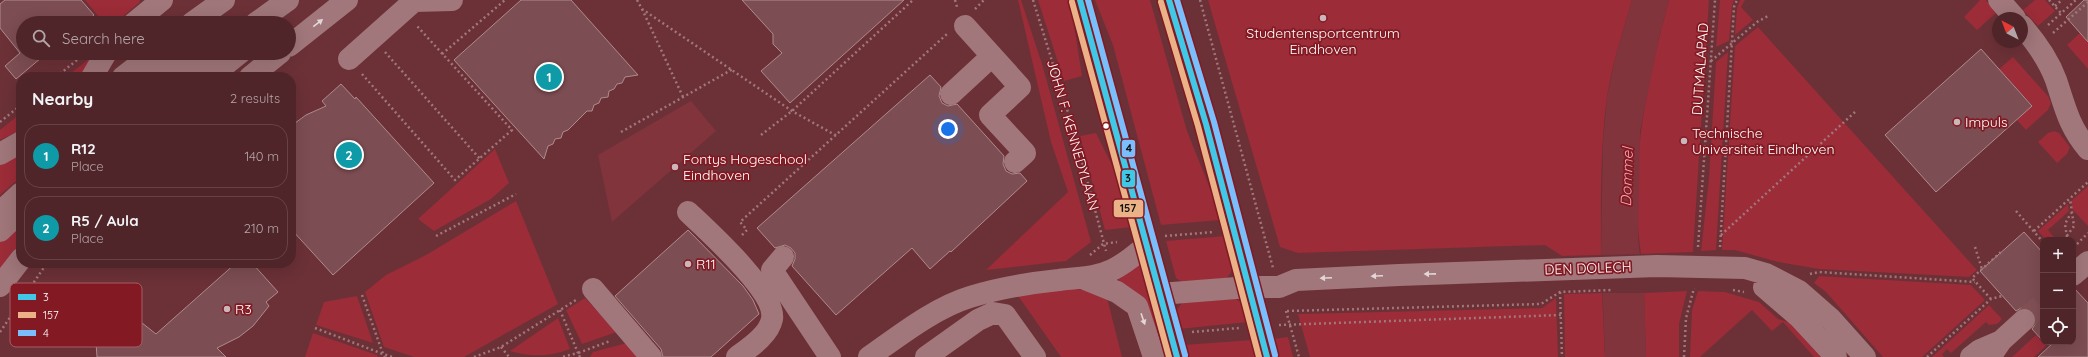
<!DOCTYPE html>
<meta charset="utf-8">
<style>
body{margin:0;font-family:Quicksand,sans-serif;background:#5a3135;color:#f1f3f6}
.controls{position:absolute;right:12px;bottom:12px;display:grid;overflow:hidden;border-radius:8px;box-shadow:0 4px 16px #0002}
.controls button{width:36px;height:36px;display:grid;place-items:center;padding:0;border:0;border-bottom:1px solid #674246;background:#502529;color:#f1f3f6;font:20px sans-serif}
.compass{position:absolute;left:1992px;top:12px;width:36px;height:36px;border-radius:50%;background:#502529;box-shadow:0 4px 16px #0002;rotate:318deg}
.you{position:absolute;left:948px;top:129px;width:14px;height:14px;margin:-10px;border:3px solid #fff;border-radius:50%;background:#1a73e8;box-shadow:0 0 0 6px #1a73e833}
.badge{display:grid;place-items:center;width:26px;height:26px;border-radius:50%;background:#cbb7b9;color:#fff;font-size:13px;font-weight:700}
.pin{position:absolute;translate:-50% -50%;border:2px solid #fff;box-shadow:0 1px 4px #0006}
.list{margin:0;padding:0;list-style:none}
h2{display:flex;justify-content:space-between;align-items:center;height:52px;margin:0;padding:0 16px;font-size:17px}
h2 small{font-size:13px;font-weight:400;color:#b4a5a8}
.list li{display:grid;grid-template-columns:26px 1fr auto;gap:12px;align-items:center;box-sizing:border-box;height:64px;margin:0 8px 8px;padding:0 8px;border:1px solid #674246;border-radius:16px}
.list b{display:block;font-size:15px;white-space:nowrap}
.list p{margin:0;font-size:13px;white-space:nowrap;color:#b4a5a8}
.list em{font-size:13px;font-style:normal;color:#b4a5a8}
.icon{flex:none;width:22px;height:22px;fill:none;stroke:currentColor;stroke-width:2;stroke-linecap:round;stroke-linejoin:round}
.map{position:relative;flex:none;width:2088px;height:357px;overflow:hidden}
.search{position:absolute;background:#502529;box-shadow:0 4px 16px #0002;left:16px;top:16px;width:280px;height:44px;display:flex;align-items:center;gap:10px;box-sizing:border-box;padding:0 14px;border-radius:22px;color:#b4a5a8;font-size:15px}
.panel{position:absolute;background:#502529;box-shadow:0 4px 16px #0002;left:16px;top:72px;width:280px;height:196px;border-radius:16px}
.map>svg:first-child{display:block}
.green{fill:#9b2c38}
.water{fill:#82343c}
.pier{fill:#6b3137}
.building{fill:#7c4d52;stroke:#af8b8e}
.lines{fill:none;stroke-linecap:round;stroke-linejoin:round}
.minor-tunnel{stroke:#815055;stroke-width:22;stroke-dasharray:22 11;stroke-linecap:butt}
.path{stroke:#a1777b;stroke-width:2.5;stroke-dasharray:2 3;stroke-linecap:butt}
.minor{stroke:#a1777b;stroke-width:22}
.major{stroke:#9f767a;stroke-width:22}
.bus-1-casing{stroke:#831923;stroke-width:9}
.bus-2-casing{stroke:#831923;stroke-width:9}
.bus-3-casing{stroke:#831923;stroke-width:9}
.bus-1{stroke:#40c8e6;stroke-width:6}
.bus-2{stroke:#ebb288;stroke-width:6}
.bus-3{stroke:#7abffc;stroke-width:6}
.oneway{fill:#e3d6d7}
.poi-dot{fill:#cbb7b9;stroke:#831923;stroke-width:1.5}
.bus-dot{fill:#fff;stroke:#831923;stroke-width:1.5}
.labels{text-anchor:middle;stroke-width:3.5;stroke-linejoin:round;paint-order:stroke}
.poi-label{font-size:14px;fill:#fff;stroke:#831923;text-anchor:start}
.street-label{font-size:14px;fill:#fff;stroke:#831923}
.water-label{font-size:15px;font-style:italic;fill:#f3a8b1;stroke:#831923}
.key{fill:#831923;stroke:#a85e65;stroke-width:1}
.key-label{font-size:11px;fill:#fff}
.line-badge{stroke:#831923;stroke-width:1.5}
.pale-badge-label{font-size:11px;text-anchor:middle;font-weight:bold;fill:#111}
</style>
<div class="map">
<svg width="2088" height="357" viewBox="0 0 2088 357">
<rect width="100%" height="100%" fill="#6b3137"/>
<!-- green -->
<path class="green" d="M85 0H140L139 3 115 23H104Z
M1018 0H1021L1043 67 1091 242 1066 261 986 270 1068 192 1051 142Z
M1038 0H1070L1082 76 1064 81Z
M1095 0H1150L1187 131 1217 206 1220 220 1161 225 1113 45Z
M1208 0H1632C1623 32 1612 64 1607 97 1600 149 1601 203 1601 255L1562 256 1545 245 1298 253 1280 247Z
M1669 0H1709L1693 252 1641 254C1628 169 1647 82 1669 0Z
M1720 0H1734L1732 6 1729 41 1716 47Z
M1740 0H1745L1741 7 1753 20 1735 35 1737 8Z
M1980 0H1986L1996 13 1977 30 1964 17Z
M2035 0H2045L2055 11 2038 26 2023 10Z
M1758 27 1977 270 1969 277 1819 269 1778 262 1735 250H1722L1735 46Z
M2080 33 2088 42V69L2067 45Z
M1728 52 1716 250 1701 251 1709 178 1716 62Z
M94 55 82 77H66Z
M2013 57 2048 96 2051 103 2048 110 2026 130 2017 120 2032 105 1999 69Z
M21 113V130L0 140V130Z
M2054 131 2059 133 2070 147 2067 154 2057 163 2038 142 2048 133Z
M1096 133 1119 179 1132 227 1105 230 1080 136Z
M495 149 509 183 491 199 434 231 418 219Z
M21 151V177L0 195V163Z
M2088 186V226L2072 209 2071 201Z
M516 201 558 304 464 357H414L384 347 365 292 386 275 426 255Z
M2068 204 2069 211 2048 230 2055 238 2052 240H2046L2038 231Z
M21 219V247L0 274V238Z
M1225 236C1228 248 1239 270 1226 278L1182 282 1176 278 1166 241Z
M1142 262 1160 330H1152L1121 287 1118 277Z
M1819 276 1971 285 1985 300 1922 357H1883L1826 292 1814 283Z
M1059 287 1083 290 1107 298 1122 357H1061L1016 293Z
M1687 291 1679 324V357H1646L1644 293Z
M1698 291 1725 292 1759 302 1778 319 1791 323 1821 357H1814L1783 322 1772 331 1752 310 1700 357H1690L1692 310Z
M1602 293 1605 357H1565L1564 294Z
M357 296 373 343 316 325 324 302Z
M585 298 617 332 582 344 566 310Z
M1556 298 1558 357H1310L1298 314 1542 308Z
M1235 299C1245 302 1245 313 1248 322L1179 329 1176 311 1182 303Z
M1989 305 2002 319 1997 324 1989 325 1986 322 1951 353 1947 349 1942 354 1944 357H1932Z
M558 318 570 349C550 357 530 357 510 351Z
M313 333 377 355 378 357H305Z
M2036 335 2046 346 2034 357H2012Z
M1288 337 1293 357H1277L1272 339Z
M1252 340 1257 357H1187L1183 345Z
M627 343 637 357H590L593 352Z"/>
<!-- water -->
<path class="water" d="M1632 0H1669L1659 38 1640 131 1638 239 1644 293 1646 357H1605L1601 255 1603 143 1607 97 1616 55Z
M691 101 716 131 612 222 598 155Z"/>
<!-- pier -->
<path class="pier" d="M1643 254 1646 293H1600L1599 255Z"/>
<!-- building -->
<path class="building" d="M5 0H81L94 15 85 23H23V53H47L16 79 5 66 20 53 0 28V4Z
M521 0H571L638 75 625 77 622 83 617 84 614 89 609 91 608 97 601 98 599 103 594 105 592 111H587L568 130 563 132 561 138 555 139 553 144 548 146 544 159 454 60Z
M742 0H904L790 103 761 71 782 53 773 44V34Z
M2084 0H2088V42L2066 17Z
M1981 49 2032 106 1936 192 1885 135Z
M930 75 941 87 939 96 942 103 948 106 957 104 1004 156 1003 164 1006 171 1012 174 1020 173 1027 181 951 252 950 251 930 269 912 248 836 315 792 266 795 259V253L791 248 785 245 775 248 757 228Z
M341 84 355 99 356 97 434 183 333 275 291 229V126L306 115 326 106 322 101Z
M688 230 743 286 753 300 759 314 711 357H663L661 349 615 296Z
M2024 232 2043 253V341L2032 329 2036 323V317L2033 312 2027 308H2021L2016 311 1980 271Z
M236 263H252L278 292 266 302 269 306 253 326 239 337 217 348 226 357H97L96 342 98 334 111 320 126 316 137 319 156 334Z
M2073 287 2088 303V357H2038L2054 342H2073Z"/>
<g class="lines">
<!-- minor-tunnel -->
<path class="minor-tunnel" d="M2024 320 2043 303"/>
<!-- path -->
<path class="path" d="M637 0 642 9 792 111 837 136
M955 0 957 7
M1033 0 1075 135 1106 251
M1200 0 1273 268
M2049 0 2061 13
M2055 6 2062 0
M642 9 683 97
M975 9 984 0
M2048 25 2076 0
M2053 33 2088 2
M385 52 480 159
M442 54 505 0
M1711 61 1757 22 1768 16
M362 74 455 180 512 130 417 26
M56 77 77 60
M0 122 21 105
M621 132 733 69
M761 135 792 111 913 0
M2016 211 2043 242
M2034 231 2088 182
M742 235 747 230 740 222 947 34
M1721 235 1855 112
M436 236 516 194
M1165 236 1214 232
M2067 237 2065 224 2071 213
M2064 240 2074 226 2070 199
M2077 244 2088 233
M1698 247 1715 0
M1720 247 1734 7 1737 0
M1975 247 1982 269
M1090 255 1103 244 1117 242
M1810 274 1819 272 1975 282
M1733 290 1744 292
M1560 292 1562 357
M362 295 383 354 393 357
M1991 299 1972 278 2002 251
M560 310 578 353 562 357
M1286 311 1299 357
M1287 311 1541 304 1560 292 1612 290
M1279 325 1561 315
M315 328 383 354 385 357
M0 332 47 263
M1192 332 1239 328
M501 347 509 357
M474 357 501 347 576 300
M580 357 578 353 610 341
M1684 357 1686 318 1694 288
M1927 357 1991 299 2002 296"/>
<!-- minor -->
<path class="minor" d="M1999 0 2015 18
M134 23 162 0
M965 26 1020 87 990 115 1025 153 1015 162
M2022 26C2035 41 2049 61 2056 80 2065 107 2069 127 2088 149
M289 46 347 0
M349 59 414 1 452 0
M92 77 106 53
M250 77 280 53
M951 94 992 56
M688 212C707 230 777 293 772 319 769 335 749 348 737 357
M783 257 772 270 830 357
M2073 275 2088 262
M1085 279 1117 292 1137 306 1154 357
M1764 287 1800 318 1836 357
M593 289 651 357
M1160 294 1249 287H1279L1296 280 1399 275 1657 266 1745 268 1766 274 1799 291 1831 319 1865 357
M869 357C899 336 934 308 970 297 999 288 1030 283 1059 280 1080 277 1092 279 1112 270 1125 264 1136 254 1147 245
M926 357 978 320 993 313 1005 315 1035 357
M1971 357 1980 350 2001 341
M1990 357 2001 341 2024 320"/>
<!-- major -->
<path class="major" d="M1080 0 1177 357
M1169 0 1206 124 1267 357
M192 23 224 0
M256 23 288 0
M123 77 154 53
M157 77 183 53
M184 77 215 53
M210 77 240 53
M0 154 21 142
M0 212 21 193
M0 231 21 211
M0 286 21 259"/>
<!-- bus-1 casing -->
<g class="bus-1-casing">
<path id="bus-1" d="M1080 0 1177 357
M1169 0 1206 124 1267 357"/>
</g>
<!-- bus-2 casing -->
<g class="bus-2-casing">
<path id="bus-2" d="M1072 2 1169 357
M1161 2 1198 126 1259 357"/>
</g>
<!-- bus-3 casing -->
<g class="bus-3-casing">
<path id="bus-3" d="M1088 0 1185 355
M1177 0 1214 122 1275 355"/>
</g>
<!-- bus-1 -->
<use href="#bus-1" class="bus-1"/>
<!-- bus-2 -->
<use href="#bus-2" class="bus-2"/>
<!-- bus-3 -->
<use href="#bus-3" class="bus-3"/>
</g>
<!-- one-way arrows -->
<defs><path id="oneway-solid" d="M-6-.8H1V-3.2L6.5 0L1 3.2V.8H-6Z"/></defs>
<g class="oneway">
<use href="#oneway-solid" transform="translate(318 23) rotate(-38)"/>
<use href="#oneway-solid" transform="translate(1430 274) rotate(179)"/>
<use href="#oneway-solid" transform="translate(1377 276) rotate(177)"/>
<use href="#oneway-solid" transform="translate(1326 278) rotate(177)"/>
<use href="#oneway-solid" transform="translate(1143 319) rotate(71)"/>
</g>
<!-- markers -->
<g class="poi-dot">
<circle cx="1323" cy="18" r="4"/>
<circle cx="1957" cy="122" r="4"/>
<circle cx="1684" cy="141" r="4"/>
<circle cx="675" cy="167" r="4"/>
<circle cx="688" cy="264" r="4"/>
<circle cx="227" cy="309" r="4"/>
</g>
<circle class="bus-dot" cx="1106" cy="126" r="3.5"/>
<g class="labels">
<!-- poi labels -->
<g class="poi-label">
<text x="1323" y="38" text-anchor="middle">Studentensportcentrum<tspan x="1323" dy="16">Eindhoven</tspan></text>
<text x="1965" y="127">Impuls</text>
<text x="1692" y="138">Technische<tspan x="1692" dy="16">Universiteit Eindhoven</tspan></text>
<text x="683" y="164">Fontys Hogeschool<tspan x="683" dy="16">Eindhoven</tspan></text>
<text x="696" y="269">R11</text>
<text x="235" y="314">R3</text>
</g>
<!-- street labels -->
<g class="street-label">
<text transform="translate(1700 69) rotate(-86)" y="5">DUTMALAPAD</text>
<text transform="translate(1073 135) rotate(74)" y="5">JOHN F. KENNEDYLAAN</text>
<text transform="translate(1588 268) rotate(-2)" y="5">DEN DOLECH</text>
</g>
<!-- water labels -->
<g class="water-label">
<text transform="translate(1627 177) rotate(-88)" y="5">Dommel</text>
</g>
</g>
<!-- legend -->
<rect x="10" y="283" width="132" height="64" rx="6" class="key"/>
<rect x="18" y="294" width="18" height="6" fill="#40c8e6"/>
<rect x="18" y="312" width="18" height="6" fill="#ebb288"/>
<rect x="18" y="330" width="18" height="6" fill="#7abffc"/>
<g class="key-label">
<text x="43" y="301">3</text>
<text x="43" y="319">157</text>
<text x="43" y="337">4</text>
</g>
<g class="line-badge">
<rect x="1121" y="139" width="15" height="19" rx="4" fill="#7abffc"/>
<rect x="1121" y="169" width="15" height="19" rx="4" fill="#40c8e6"/>
<rect x="1113" y="199" width="31" height="19" rx="4" fill="#ebb288"/>
</g>
<g class="pale-badge-label">
<text x="1129" y="152">4</text>
<text x="1128" y="182">3</text>
<text x="1128" y="212">157</text>
</g>
</svg>
<div class="controls">
<button>+</button>
<button>−</button>
<button><svg class="icon" aria-label="locate" viewBox="0 0 24 24"><circle cx="12" cy="12" r="6"/><path d="M12 2v4M12 18v4M2 12h4M18 12h4"/></svg></button>
</div>
<svg class="compass" viewBox="-18 -18 36 36"><path d="M0-13l5 13h-10z" fill="#e53935"/><path d="M0 13l5-13h-10z" fill="#b4a5a8"/></svg>
<div class="you"></div>
<div class="pin badge" style="left:549px;top:77px;background:#0f9aa8">1</div>
<div class="pin badge" style="left:349px;top:155px;background:#0f9aa8">2</div>
<div class="search"><svg class="icon" aria-label="search" viewBox="0 0 24 24"><circle cx="10" cy="10" r="6"/><path d="M15 15l6 6"/></svg>Search here</div>
<section class="panel">
<h2>Nearby<small>2 results</small></h2>
<ul class="list">
<li><span class="badge" style="background:#0f9aa8">1</span><div><b>R12</b><p>Place</p></div><em>140 m</em></li>
<li><span class="badge" style="background:#0f9aa8">2</span><div><b>R5 / Aula</b><p>Place</p></div><em>210 m</em></li>
</ul>
</section>
</div>
